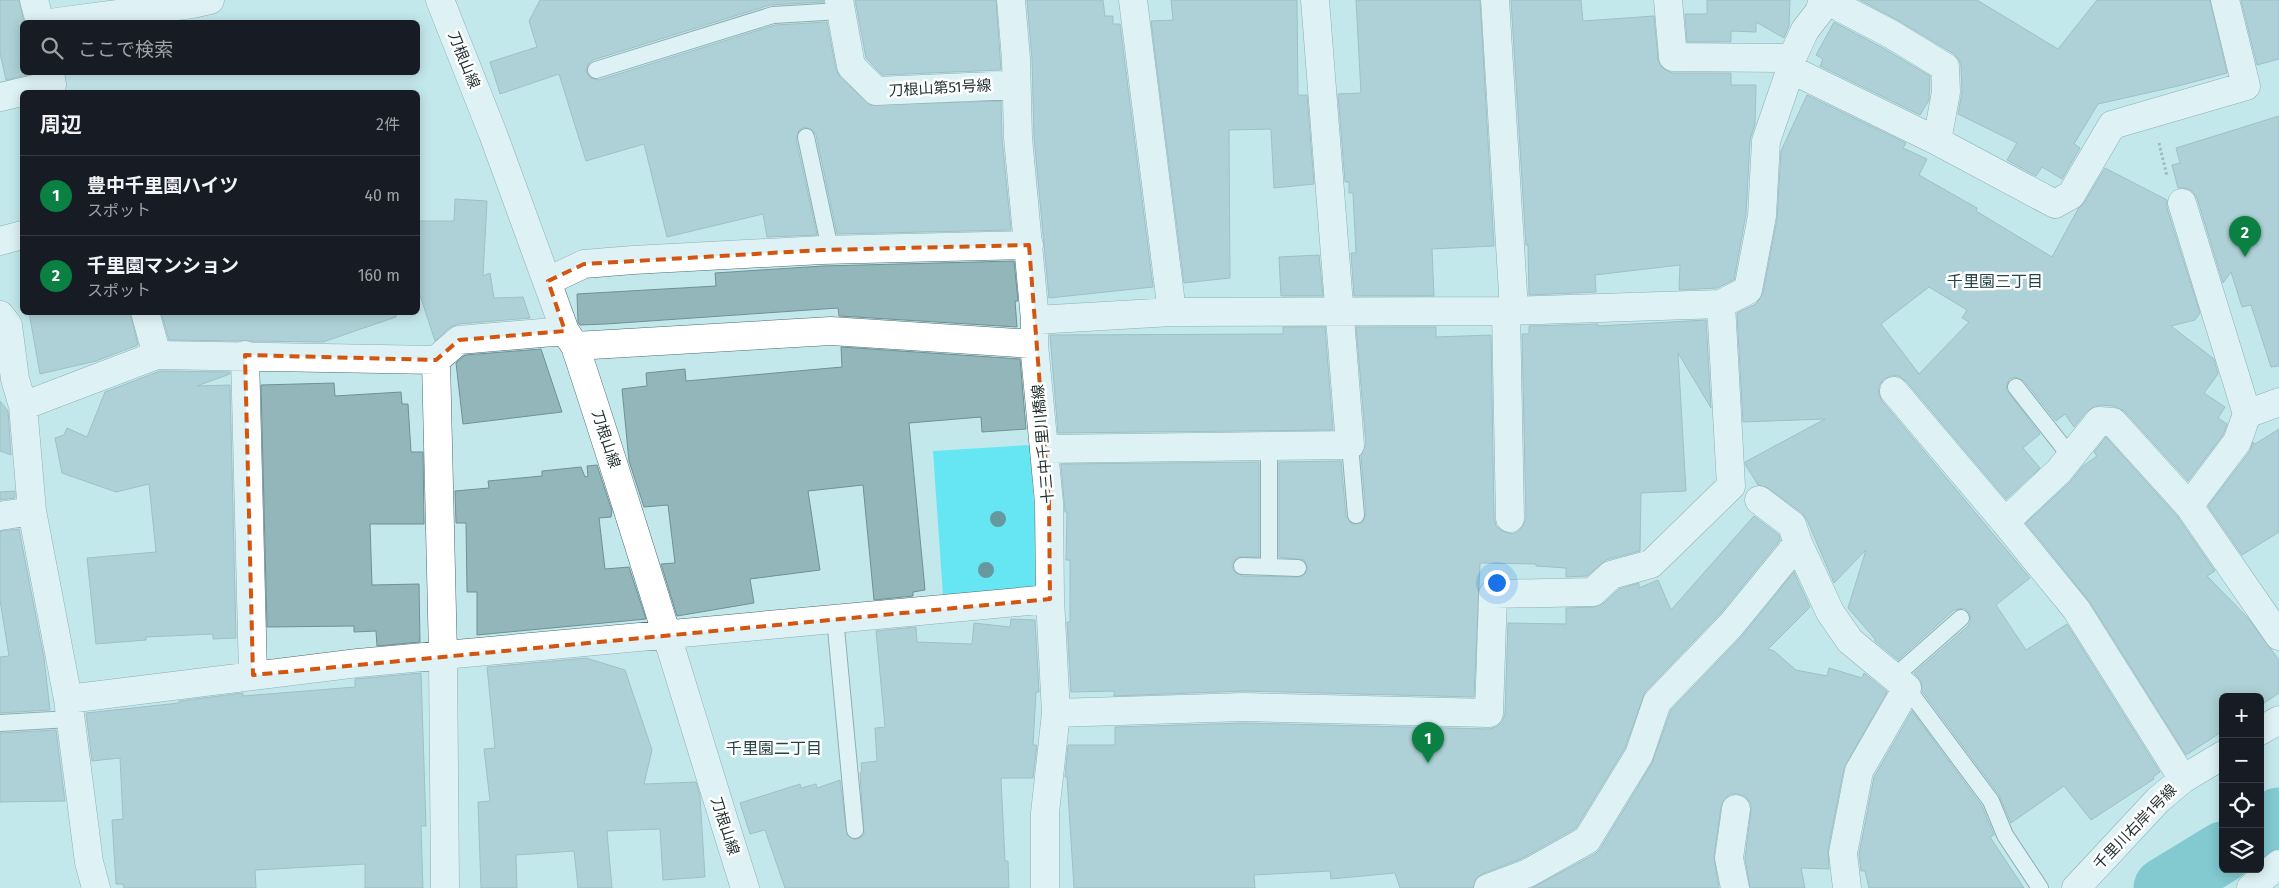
<!DOCTYPE html>
<html lang="ja">
<meta charset="utf-8">
<style>
body{margin:0;font-family:"Fira Sans","Noto Sans JP",sans-serif;background:#242831;color:#f1f3f6}
.controls{position:absolute;right:15px;bottom:15px;display:grid;overflow:hidden;border-radius:8px;box-shadow:0 2px 12px #0003}
.controls button{width:45px;height:45px;display:grid;place-items:center;padding:0;border:0;border-bottom:1px solid #363941;background:#171b24;color:#f1f3f6;font:25px sans-serif}
.you{position:absolute;left:1496px;top:582px;width:18px;height:18px;margin:-12px;border:4px solid #fff;border-radius:50%;background:#1a73e8;box-shadow:0 0 0 8px #1a73e833}
.badge{display:grid;place-items:center;width:32px;height:32px;border-radius:50%;background:#0b8043;color:#fff;font-size:16px;font-weight:700}
.pin{position:absolute;translate:-50% -41px;filter:drop-shadow(0 1px 2px #0008)}
.pin::after{content:'';position:absolute;top:26px;width:18px;height:15px;background:inherit;clip-path:polygon(0 0,100% 0,50% 100%)}
.list{margin:0;padding:0;list-style:none}
h2{display:flex;justify-content:space-between;align-items:center;height:65px;margin:0;padding:0 20px;font-size:21px}
h2 small{font-size:16px;font-weight:400;color:#9ea1a6}
.list li{display:grid;grid-template-columns:32px 1fr auto;gap:15px;align-items:center;box-sizing:border-box;height:80px;padding:0 20px;border-top:1px solid #363941}
.list b{display:block;font-size:19px;white-space:nowrap}
.list p{margin:0;font-size:16px;white-space:nowrap;color:#9ea1a6}
.list em{font-size:16px;font-style:normal;color:#9ea1a6}
.icon{flex:none;width:28px;height:28px;fill:none;stroke:currentColor;stroke-width:2;stroke-linecap:round;stroke-linejoin:round}
.map{position:relative;flex:none;width:2279px;height:888px;overflow:hidden}
.search{position:absolute;background:#171b24;box-shadow:0 2px 12px #0003;left:20px;top:20px;width:400px;height:55px;display:flex;align-items:center;gap:12px;box-sizing:border-box;padding:0 18px;border-radius:8px;color:#9ea1a6;font-size:19px}
.panel{position:absolute;background:#171b24;box-shadow:0 2px 12px #0003;left:20px;top:90px;width:400px;height:225px;border-radius:8px}
.map>svg:first-child{display:block}
.green{fill:#66e6f3}
.lines{fill:none;stroke-linecap:round;stroke-linejoin:round}
.river{stroke:#33a4ae;stroke-width:61}
.building{fill:#93b6ba;stroke:#6f9194;fill-rule:evenodd}
.service-casing{stroke:#4a6b6f;stroke-width:18}
.minor-casing{stroke:#4a6b6f;stroke-width:29}
.path{stroke:#6c8587;stroke-width:3;stroke-dasharray:2.5 2.5;stroke-linecap:butt}
.service{stroke:#fff;stroke-width:16}
.minor{stroke:#fff;stroke-width:28}
.tree{fill:#66999e}
.marked{fill:none;stroke:#d4550f;stroke-width:4;stroke-dasharray:10 6;stroke-linejoin:round}
.labels{text-anchor:middle;stroke-width:5;stroke-linejoin:round;paint-order:stroke}
.street-label{font-size:15px;fill:#1f2d2e;stroke:#fff}
.neighbourhood-label{font-size:16px;fill:#244548;stroke:#fff}
</style>
<div class="map">
<svg width="2279" height="888" viewBox="0 0 2279 888">
<rect width="100%" height="100%" fill="#c3e8ec"/>
<!-- green -->
<path class="green" d="M1030 445 1039 575 1034 590 943 596 933 451Z"/>
<g class="lines">
<!-- river -->
<path class="river" d="M2260 829 2279 818
M2164 888 2223 852"/>
</g>
<!-- building -->
<path class="building" d="M0 0H19L24 22 22 72 35 73 6 80 0 53Z
M540 0H824V2L770 5 593 60 588 64 586 72 590 78 599 80 775 25 827 22 836 69 840 77 870 105 1001 101 1002 139 1011 230 837 234 816 135 813 130 804 127 799 130 796 139 817 235 767 237 763 214 667 237 644 144 586 161 559 74 500 94 490 62 537 47 529 21Z
M855 0H996L1001 70 882 75 866 58Z
M1027 0H1103L1105 16H1113V24H1120L1153 287 1049 298 1034 137 1032 59Z
M1171 0H1297L1298 95H1307L1314 184 1274 188 1271 129 1229 130 1230 278 1184 283 1151 21 1173 20Z
M1356 0H1480L1494 246 1432 249 1434 296H1354L1351 253H1356L1353 193H1349V182H1345L1338 94 1361 93Z
M1511 0H1581L1583 21 1654 16 1658 59 1660 65 1665 70 1673 73H1731V85H1756L1755 124 1750 140 1746 214 1734 280 1717 288 1679 290 1680 265 1595 275 1596 292 1529 295 1528 245H1526Z
M1707 0H1790L1789 26 1784 38 1756 22V32L1731 31V42H1687L1685 14H1707Z
M1860 0H1977L2058 49 2097 0H2210L2227 73 2178 86 2098 104 2074 144 2080 148 2062 179 2042 167 2036 176 2007 160 2017 143 1958 114 1962 92 1961 66 1959 60 1954 54 1899 21Z
M2241 0H2279V59L2257 65Z
M1834 22 1883 48 1930 76 1929 100 1920 115 1820 66 1823 59 1816 55Z
M1807 95 1906 143 1903 148 1927 159 1919 175 1977 208 1976 211 2052 257 2078 209 2084 203 2105 168 2167 200V208L2200 313 2195 320 2171 326 2214 359 2218 374 2204 393 2225 407 2218 418 2227 424 2223 435 2188 481 2124 411 2114 406 2100 405 2087 411 2074 427 2065 414 2056 421 2024 381 2015 377 2009 379 2006 389 2040 434 2023 448 2040 468 2006 499 1906 381 1899 376H1891L1884 379 1879 386V394L1882 401 2030 578 1996 605 2026 650 2067 624 2160 772 2153 777 2154 779 2091 820 2064 786 2011 823 1999 795 1922 691 1921 681 1914 673 1968 626 1971 621 1969 612 1964 608 1954 610 1898 660 1875 641V639L1848 608 1866 550 1834 583 1807 520 1802 513 1768 488 1758 485 1745 464V462L1825 419 1743 422 1737 313 1756 304 1763 293 1777 219 1781 151ZM1929 287 1967 310 1962 318 1969 322 1919 374 1881 324Z
M2279 116V366L2271 367 2251 305 2242 307 2231 272 2223 283 2197 198 2192 191 2185 188H2178L2172 165 2180 163 2176 148Z
M455 199 487 201 483 276 490 273 494 298 523 297 530 318 458 324 449 328 435 341 418 289V221H454Z
M1319 255 1323 296H1281L1279 257Z
M1014 261 1018 301H1015L1017 327 839 316 838 308 606 324 580 325 578 322 577 294 716 286 715 273 823 266Z
M29 312H130L138 345 96 361 40 374Z
M161 312H396V317L323 342 169 340Z
M1706 320 1711 408 1678 353 1686 491 1641 493 1640 551 1606 560 1587 576 1566 577V568L1536 566V564L1480 563 1474 697 1244 691 1114 696V691L1071 692 1067 622H1070V560H1066L1067 512H1065L1061 464 1259 462V557H1237L1232 565 1233 570 1242 576 1302 577 1308 569 1304 560 1279 557V462L1341 461 1346 516 1352 524 1362 523 1366 514 1361 455 1366 444 1356 327H1436V337L1491 335 1494 518 1496 526 1502 531 1511 534 1518 532 1523 526 1526 518 1522 334H1529V326L1598 324V326Z
M1283 327H1325L1333 430 1058 433 1050 335 1283 334Z
M841 347 1020 359 1026 429 982 432 981 417 909 423 925 590 913 592V596L874 600 863 485 808 491 820 570 750 579 754 603 677 616 661 564 675 563 668 505 644 507 629 461 622 389 647 386 646 373 685 369 686 381 842 367Z
M541 349 562 412 463 424 456 363 465 355Z
M160 371 230 372V374L197 386 230 385 236 638 213 639V634L146 637V640L96 644 87 558 156 552 149 484 116 492 62 473 55 438 64 435 67 428 87 437 105 392Z
M334 383 335 396 401 392 402 404H408L411 452H423L424 524H370L372 585 419 584 420 642 377 646 376 631 354 632V626L267 627 261 385Z
M0 401 8 411 11 455 0 451Z
M2279 429V532L2242 555 2208 506 2250 451 2253 442 2255 444Z
M2106 437 2177 516 2215 571 2207 576 2248 618 2279 660V693L2260 706V697H2223V731L2186 755 2089 601 2026 523 2070 482 2083 466 2097 456 2094 452Z
M597 465 612 511 611 517 599 518 605 569 629 567 646 619 477 635V592H467L466 523H456L455 491 489 488 488 481 542 476V471L581 467 585 477 588 476 587 466Z
M15 491V498L0 500V492Z
M1754 516 1779 535 1780 540 1719 615 1645 692 1625 748 1576 828 1521 859 1482 874 1476 878 1473 888H1400L1395 873 1331 879 1330 871 1254 875 1255 888H1074L1067 777H1065L1068 745H1115V727L1244 723 1489 729 1496 727 1502 722 1505 714 1508 623 1566 624V608L1594 607 1604 603 1619 589 1639 583V588L1658 580 1671 610Z
M19 529 44 658 50 710 0 713V657L9 656 0 600V531Z
M1794 572 1810 607 1768 649 1774 651 1796 670 1827 676 1829 668 1862 678 1864 673 1887 692 1844 768 1828 850 1829 869 1801 868 1805 888H1750L1745 858 1751 811V804L1745 796 1738 794H1731L1724 799 1721 807 1714 856 1719 888H1532L1595 854 1600 849 1652 763 1671 710 1742 636Z
M1011 619 1035 620 1039 692H1036L1033 745H1037L1033 778H1001L1005 861H1008L1009 888H785L765 830 750 834 740 803 800 784 801 788 816 784 817 788 840 780 847 835 855 840 864 835 860 773 862 772 861 763 877 761 875 728 885 727 876 631 916 627 917 642 972 644 974 623 1010 627Z
M586 658 625 670 652 750 644 784 696 782 700 796 705 877 663 880 660 829 607 831 612 888H578L574 851 516 855 517 888H481L478 802 490 801 484 749 495 748 487 667Z
M421 673 426 826H421L423 888H365V864L255 870 256 888H124L123 884H116L112 820 123 819 120 758 92 761 86 713 179 703V701L243 693V696L355 687V679Z
M1912 711 1982 806 1994 835 1990 837 2024 888H1869L1865 871H1861L1859 854 1874 777Z
M56 730 65 801 0 802V733Z"/>
<g class="lines">
<!-- service casing -->
<g class="service-casing">
<path id="service" d="M596 70 773 15 841 11
M806 137 830 249
M2016 387 2071 457
M1350 445 1356 515
M1269 447V567
M1242 566 1298 568
M835 618 855 830
M1894 677 1961 618
M1907 688 1991 801 2005 835 2040 888
M0 723 70 719"/>
</g>
<!-- minor casing -->
<g class="minor-casing">
<path id="minor" d="M34 0 40 22
M440 0 493 134 565 331 575 346C635 526 688 707 745 888
M839 0 851 66 876 91 1016 85
M1011 0 1016 59 1018 138 1035 320 1034 344 1049 503 1050 599 1056 713 1045 813V888
M1133 0 1172 312
M1495 0 1514 310
M1668 0 1673 57 1792 58 1805 30 1819 12 1823 0
M1826 0 1891 34 1945 67 1946 92 1937 141
M57 22 192 4 210 0
M1790 69 1937 141 2055 204 2071 195 2112 125 2246 86 2225 0
M0 97 52 85 50 72
M2182 203 2247 414
M0 241 22 235
M548 281 584 264 633 260 822 250 1029 245
M1721 304 1748 290 1762 216 1766 141 1788 77 1792 58
M1506 311 1510 518
M145 312 157 355
M0 315 8 325 15 379 23 406 32 511 68 699 89 862 96 888
M1035 320 1172 312 1506 311 1721 304 1731 486 1651 564 1611 575 1593 592 1493 594 1489 713 1244 707 1056 713
M575 346 831 331 1034 344
M245 355 253 675
M1894 391 2005 522
M23 406 157 355 436 360
M1044 449 1350 445 1315 0
M2189 506 2237 442 2247 414 2279 402
M0 516 32 511
M1798 543 1830 612 1850 641 1907 688 1859 771 1843 853 1847 888
M68 699 358 663 1050 599
M2260 731 2279 720
M2183 779 2076 609 2005 522 2059 471 2099 421 2113 422 2189 506 2279 636
M445 888 443 655 436 360 459 340 565 331
M1488 888 1528 873 1587 840 1639 755 1657 702 1731 625 1798 543 1792 525 1759 500
M1735 888 1729 858 1736 809
M2076 888 2158 800 2183 779 2223 755
M2251 888 2279 864"/>
</g>
<!-- path -->
<path class="path" d="M2159 143 2167 176"/>
<!-- service -->
<use href="#service" class="service"/>
<!-- minor -->
<use href="#minor" class="minor"/>
</g>
<!-- trees -->
<g class="tree">
<circle cx="998" cy="519" r="8"/>
<circle cx="986" cy="570" r="8"/>
</g>
<!-- marked area -->
<path d="M0 0H2279V888H0ZM1029 245 1049 503 1050 599 253 675 245 355 436 360 459 340 565 331 548 281 584 264 822 250Z" fill="#c3e8ec" fill-opacity=".55" fill-rule="evenodd"/>
<path class="marked" d="M1029 245 1049 503 1050 599 253 675 245 355 436 360 459 340 565 331 548 281 584 264 822 250Z"/>
<g class="labels">
<!-- street labels -->
<g class="street-label">
<text transform="translate(464 60) rotate(68)" y="5">刀根山線</text>
<text transform="translate(940 88) rotate(-3)" y="5">刀根山第51号線</text>
<text transform="translate(606 439) rotate(72)" y="5">刀根山線</text>
<text transform="translate(1043 444) rotate(-95)" y="5">十三中千里川橋線</text>
<text transform="translate(725 826) rotate(72)" y="5">刀根山線</text>
<text transform="translate(2135 827) rotate(-46)" y="5">千里川右岸1号線</text>
</g>
<!-- neighbourhood labels -->
<g class="neighbourhood-label">
<text x="1995" y="287">千里園三丁目</text>
<text x="774" y="754">千里園二丁目</text>
</g>
</g>
</svg>
<div class="controls">
<button>+</button>
<button>−</button>
<button><svg class="icon" aria-label="locate" viewBox="0 0 24 24"><circle cx="12" cy="12" r="6"/><path d="M12 2v4M12 18v4M2 12h4M18 12h4"/></svg></button>
<button><svg class="icon" aria-label="layers" viewBox="0 0 24 24"><path d="M12 4l9 5-9 5-9-5zM3 14l9 5 9-5"/></svg></button>
</div>
<div class="you"></div>
<div class="pin badge" style="left:1428px;top:763px">1</div>
<div class="pin badge" style="left:2245px;top:257px">2</div>
<div class="search"><svg class="icon" aria-label="search" viewBox="0 0 24 24"><circle cx="10" cy="10" r="6"/><path d="M15 15l6 6"/></svg>ここで検索</div>
<section class="panel">
<h2>周辺<small>2件</small></h2>
<ul class="list">
<li><span class="badge">1</span><div><b>豊中千里園ハイツ</b><p>スポット</p></div><em>40 m</em></li>
<li><span class="badge">2</span><div><b>千里園マンション</b><p>スポット</p></div><em>160 m</em></li>
</ul>
</section>
</div>
